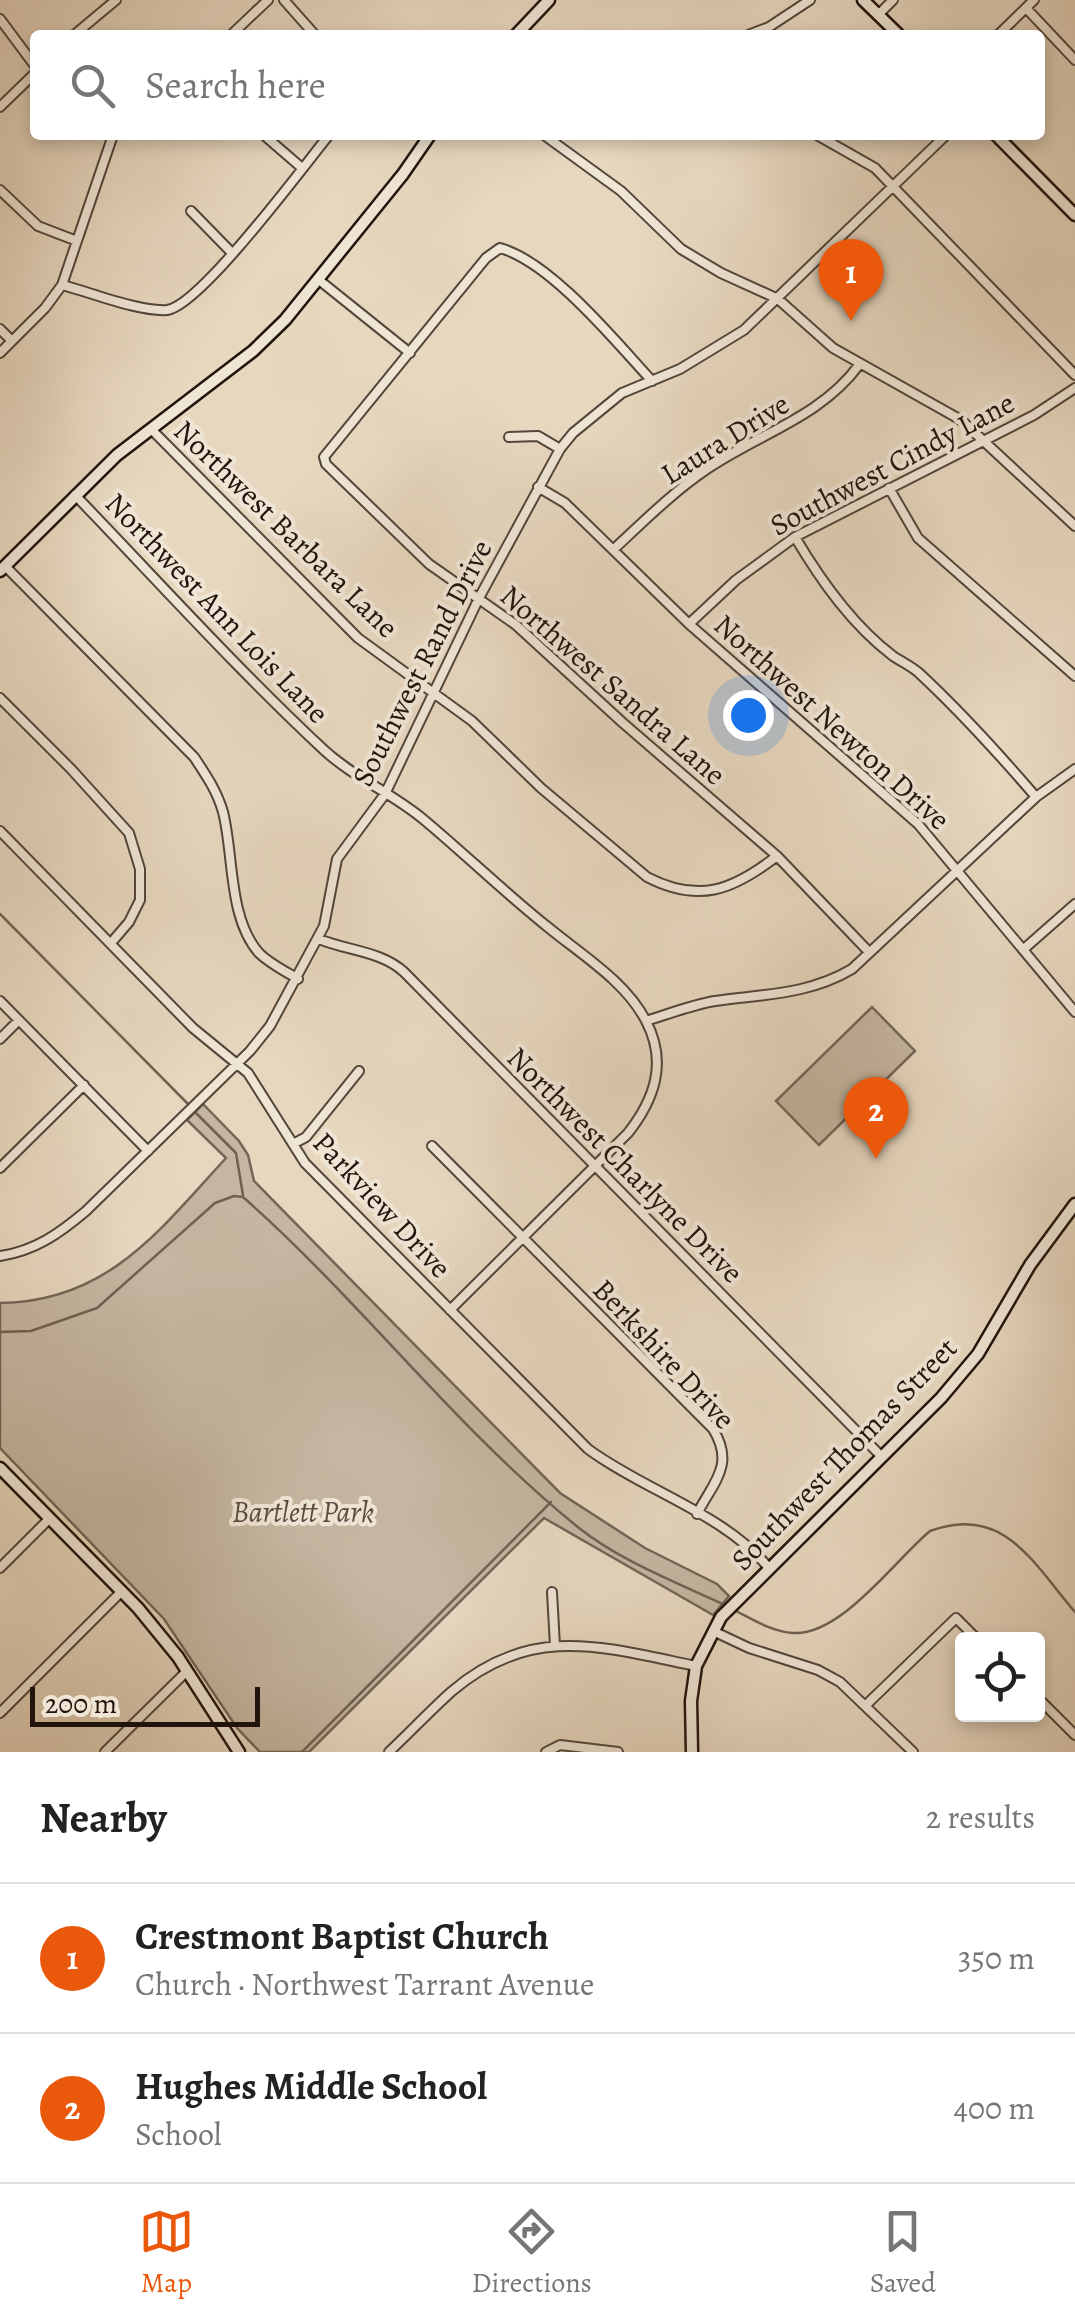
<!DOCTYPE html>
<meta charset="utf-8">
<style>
body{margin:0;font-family:Alegreya,serif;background:#f6f6f6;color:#222}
.controls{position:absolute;right:30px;bottom:30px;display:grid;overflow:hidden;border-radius:10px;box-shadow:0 5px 15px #0003}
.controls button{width:90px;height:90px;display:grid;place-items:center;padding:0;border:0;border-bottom:2px solid #e0e0e0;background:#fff;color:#222;font:50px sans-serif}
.scale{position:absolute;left:30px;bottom:25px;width:230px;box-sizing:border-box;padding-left:10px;border:5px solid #21140d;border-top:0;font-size:28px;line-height:35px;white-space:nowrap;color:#21140d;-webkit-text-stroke:8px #efe5d5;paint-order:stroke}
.you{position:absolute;left:748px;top:715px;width:35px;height:35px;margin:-25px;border:8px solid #fff;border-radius:50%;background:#1a73e8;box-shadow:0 0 0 15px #1a73e833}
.badge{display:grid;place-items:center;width:65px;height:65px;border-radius:50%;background:#ea580c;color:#fff;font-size:32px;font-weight:700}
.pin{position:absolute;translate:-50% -82px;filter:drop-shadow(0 2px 5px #0008)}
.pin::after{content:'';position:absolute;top:52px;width:35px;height:30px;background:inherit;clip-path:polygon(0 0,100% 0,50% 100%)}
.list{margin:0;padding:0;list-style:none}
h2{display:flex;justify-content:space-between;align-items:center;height:130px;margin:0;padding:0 40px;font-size:42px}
h2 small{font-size:32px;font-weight:400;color:#767676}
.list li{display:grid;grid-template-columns:65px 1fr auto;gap:30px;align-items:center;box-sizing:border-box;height:150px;padding:0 40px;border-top:2px solid #e0e0e0}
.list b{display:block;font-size:38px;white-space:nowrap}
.list p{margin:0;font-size:32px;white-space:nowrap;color:#767676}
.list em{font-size:32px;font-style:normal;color:#767676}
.icon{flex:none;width:55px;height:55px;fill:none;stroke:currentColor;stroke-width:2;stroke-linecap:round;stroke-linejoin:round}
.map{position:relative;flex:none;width:1075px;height:1752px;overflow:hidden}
.search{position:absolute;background:#fff;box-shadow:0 5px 15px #0003;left:30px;right:30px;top:30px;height:110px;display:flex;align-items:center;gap:25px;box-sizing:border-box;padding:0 35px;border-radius:10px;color:#767676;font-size:38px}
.sheet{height:430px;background:#fff}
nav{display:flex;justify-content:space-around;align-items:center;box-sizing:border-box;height:140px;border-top:2px solid #e0e0e0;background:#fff;font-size:28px;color:#767676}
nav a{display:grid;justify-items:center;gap:5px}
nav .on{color:#ea580c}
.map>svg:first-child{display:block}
.green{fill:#c5b6a1;stroke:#736557;stroke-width:2.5}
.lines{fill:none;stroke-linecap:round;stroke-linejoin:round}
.stream{stroke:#706153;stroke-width:2.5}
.street-casing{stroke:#52453a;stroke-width:12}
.secondary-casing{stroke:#21140d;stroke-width:15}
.street{stroke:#efe5d5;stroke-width:8}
.secondary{stroke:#efe5d5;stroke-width:10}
.labels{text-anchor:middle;stroke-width:8;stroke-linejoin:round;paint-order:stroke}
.street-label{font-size:30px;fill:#21140d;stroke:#efe5d5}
.park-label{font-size:30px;font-style:italic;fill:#5a4d41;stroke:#efe5d5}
</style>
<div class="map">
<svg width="1075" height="1752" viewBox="0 0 1075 1752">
<rect width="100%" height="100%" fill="#e7d7bf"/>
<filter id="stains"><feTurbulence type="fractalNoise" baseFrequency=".002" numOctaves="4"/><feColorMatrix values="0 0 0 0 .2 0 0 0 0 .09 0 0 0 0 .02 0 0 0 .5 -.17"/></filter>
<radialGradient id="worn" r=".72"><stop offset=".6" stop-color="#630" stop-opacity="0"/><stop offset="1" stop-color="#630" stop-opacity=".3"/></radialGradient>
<!-- green -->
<path class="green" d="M872 1007 915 1051 819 1145 776 1101Z
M203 1104 239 1141 248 1155 254 1181 560 1493 645 1548 717 1584 729 1596 713 1615 544 1518 309 1752H260L237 1728 164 1619 0 1448V1303C107 1302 159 1231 226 1158L187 1120Z"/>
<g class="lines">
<!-- stream -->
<path class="stream" d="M0 914 189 1105
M194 1111 236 1153 243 1195
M0 1332 31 1331 97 1308 215 1203 234 1196 243 1197C361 1301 456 1429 579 1528 622 1562 678 1583 727 1606
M734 1610C752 1619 772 1632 793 1633 841 1636 895 1560 930 1531 1004 1504 1033 1563 1075 1612
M302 1752 551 1502"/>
<!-- street casing -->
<g class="street-casing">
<path id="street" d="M284 0 315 35
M1026 8 1075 60
M878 15 893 0
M0 19 35 66
M74 35 116 0
M231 35 268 0
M748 35 769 27 810 0
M998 35 1034 0
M0 107 35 73
M544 135 621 191 681 249 721 273 778 299 833 348 961 420 1075 526
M817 135 875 168 1075 375
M265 136 302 168
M0 190 38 226 77 241
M191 211 232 253
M319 280 410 353
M62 285C90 292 139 312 167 310 200 306 303 167 329 135
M0 329 12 341
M0 353 45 308 62 285 113 135
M652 381C616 342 551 262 500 248L486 258 324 457 326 464 429 564 516 625 623 723 777 856 869 952
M151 429 358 638 472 721 541 788 647 877C699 904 733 890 777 856
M509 437 538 436 560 449
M538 487 565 503 689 624 918 824 1075 1012
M889 488 918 538 1075 676
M75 495C157 580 237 669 324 750 353 777 392 793 423 819 465 854 505 893 549 928 582 955 626 982 646 1021 668 1063 654 1100 628 1133L450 1310
M795 537C821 581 852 625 893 656 902 662 911 666 919 673 961 712 999 754 1036 797
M613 550C643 522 673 492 707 469 758 434 821 417 859 365
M5 566 194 757C206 775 217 791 223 812 234 855 228 918 259 953 270 964 285 971 298 979
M689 624 736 580 795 537 1034 415 1075 388
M0 698 71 769 129 833 140 869V900L129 922 111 943
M0 831 193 1028 248 1073 305 1163 588 1449C645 1491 723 1513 769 1568
M319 939C348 951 381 951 404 972L881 1456
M1025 948 1075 904
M0 1001 148 1151
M646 1021C669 1014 691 1005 715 1001 764 994 808 995 852 969L1036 797 1075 769
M0 1039 19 1020
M293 1144 306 1137 359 1071
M432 1146 713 1429C735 1465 714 1481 697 1514
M0 1168 84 1085
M0 1256C35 1251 60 1233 86 1211L250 1051 270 1026 324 926 337 859 385 794 479 598 560 449 573 433 622 393 680 369 744 330 946 135
M0 1568 50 1518
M552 1592 555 1646
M713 1631 749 1648 818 1670 840 1682 913 1752
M1038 1698 1075 1735
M866 1705 956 1618 978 1640
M0 1713 122 1591
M105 1752 186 1672
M389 1752C410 1732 430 1711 451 1692 531 1623 603 1647 696 1666
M546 1752 560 1745 618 1752"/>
</g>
<!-- secondary casing -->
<g class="secondary-casing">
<path id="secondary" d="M863 0 899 35
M516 35 549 0
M996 135 1075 215
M0 571 117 455 253 351 285 320 403 174 430 135
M0 1468 138 1608 178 1657 239 1752
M692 1752 691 1701 696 1666 721 1617 941 1398 978 1354 1030 1265 1075 1204"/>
</g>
<!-- street -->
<use href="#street" class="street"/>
<!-- secondary -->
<use href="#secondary" class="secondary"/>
</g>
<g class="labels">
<!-- street labels -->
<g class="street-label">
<text transform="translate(725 439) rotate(-32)" y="10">Laura Drive</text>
<text transform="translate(892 464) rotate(-28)" y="10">Southwest Cindy Lane</text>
<text transform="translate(286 529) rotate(44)" y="10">Northwest Barbara Lane</text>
<text transform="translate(217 608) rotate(46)" y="10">Northwest Ann Lois Lane</text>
<text transform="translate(422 663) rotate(-63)" y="10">Southwest Rand Drive</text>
<text transform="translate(613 685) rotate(41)" y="10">Northwest Sandra Lane</text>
<text transform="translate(832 722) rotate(42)" y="10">Northwest Newton Drive</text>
<text transform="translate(625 1165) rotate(45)" y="10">Northwest Charlyne Drive</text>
<text transform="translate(382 1205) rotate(47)" y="10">Parkview Drive</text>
<text transform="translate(664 1354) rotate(47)" y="10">Berkshire Drive</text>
<text transform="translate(844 1454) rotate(-46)" y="10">Southwest Thomas Street</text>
</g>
<!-- park labels -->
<g class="park-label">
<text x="303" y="1522">Bartlett Park</text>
</g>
</g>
<rect width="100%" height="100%" filter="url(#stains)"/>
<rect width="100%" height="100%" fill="url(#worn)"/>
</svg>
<div class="controls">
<button><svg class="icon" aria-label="locate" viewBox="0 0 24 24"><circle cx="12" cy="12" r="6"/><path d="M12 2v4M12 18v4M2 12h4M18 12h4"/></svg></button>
</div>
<div class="scale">200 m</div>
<div class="you"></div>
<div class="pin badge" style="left:851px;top:321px">1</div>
<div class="pin badge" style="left:876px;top:1159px">2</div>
<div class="search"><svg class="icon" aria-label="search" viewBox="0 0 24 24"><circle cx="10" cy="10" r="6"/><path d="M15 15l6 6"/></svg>Search here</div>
</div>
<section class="sheet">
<h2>Nearby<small>2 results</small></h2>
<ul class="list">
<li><span class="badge">1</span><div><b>Crestmont Baptist Church</b><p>Church · Northwest Tarrant Avenue</p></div><em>350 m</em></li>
<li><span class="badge">2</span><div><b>Hughes Middle School</b><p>School</p></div><em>400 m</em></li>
</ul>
</section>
<nav>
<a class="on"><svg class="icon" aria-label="map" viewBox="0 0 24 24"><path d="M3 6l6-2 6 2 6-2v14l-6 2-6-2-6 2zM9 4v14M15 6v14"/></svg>Map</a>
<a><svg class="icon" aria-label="directions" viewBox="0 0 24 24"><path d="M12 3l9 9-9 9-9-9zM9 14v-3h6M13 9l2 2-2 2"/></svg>Directions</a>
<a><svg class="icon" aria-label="saved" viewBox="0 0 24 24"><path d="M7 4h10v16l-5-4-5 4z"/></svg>Saved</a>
</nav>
